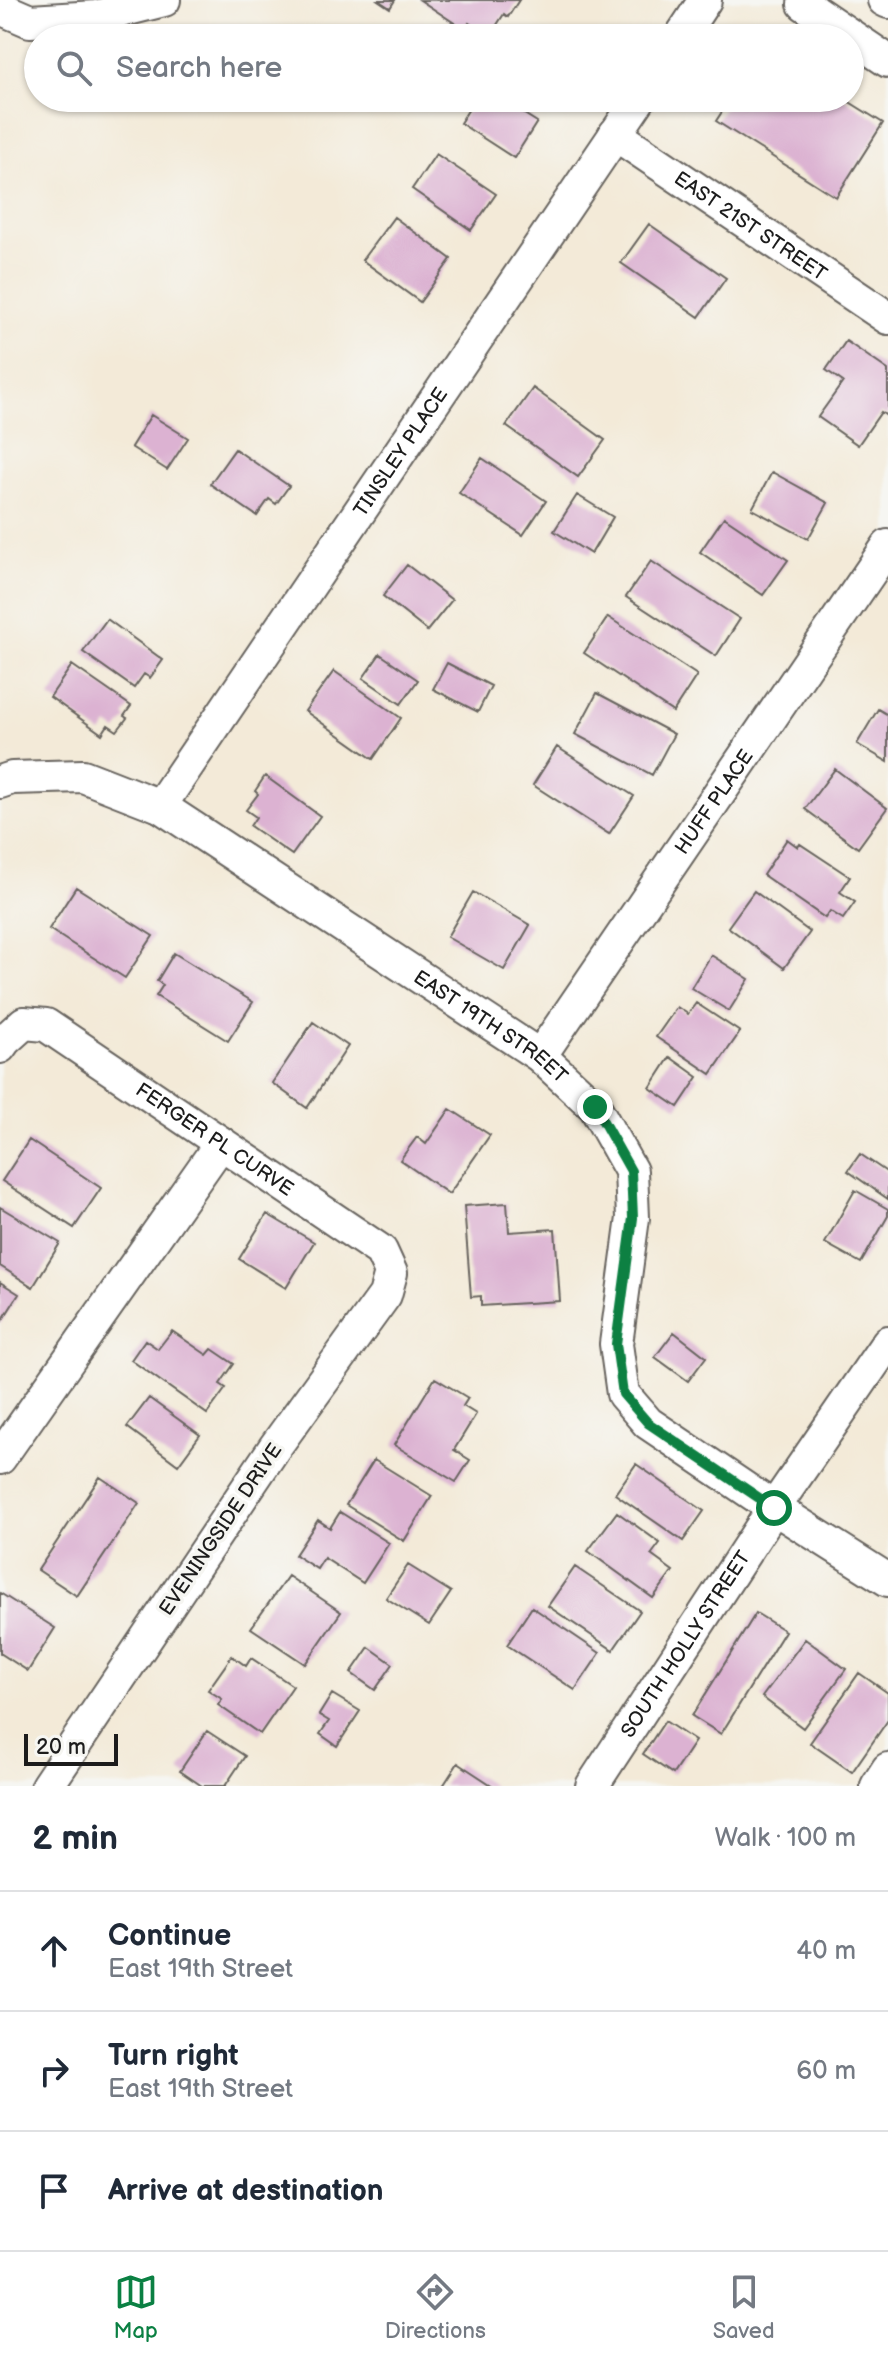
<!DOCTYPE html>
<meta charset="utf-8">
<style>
body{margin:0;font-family:"Balsamiq Sans",sans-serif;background:#f6f6f7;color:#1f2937}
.scale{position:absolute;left:24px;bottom:20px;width:94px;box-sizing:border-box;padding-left:8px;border:4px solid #1c1c1c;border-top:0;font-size:22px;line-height:28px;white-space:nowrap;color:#1c1c1c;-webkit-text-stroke:6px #f6f6f2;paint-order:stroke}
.stop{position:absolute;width:24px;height:24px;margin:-18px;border:6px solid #0b8043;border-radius:50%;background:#fff}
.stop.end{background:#0b8043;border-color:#fff;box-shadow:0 2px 8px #0008}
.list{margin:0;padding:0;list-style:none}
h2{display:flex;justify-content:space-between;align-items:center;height:104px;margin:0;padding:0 32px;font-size:34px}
h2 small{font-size:26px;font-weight:400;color:#747a83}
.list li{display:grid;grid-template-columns:52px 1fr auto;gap:24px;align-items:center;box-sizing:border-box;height:120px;padding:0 32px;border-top:2px solid #e0e1e3}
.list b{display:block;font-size:30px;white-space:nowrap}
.list p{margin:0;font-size:26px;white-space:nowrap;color:#747a83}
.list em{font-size:26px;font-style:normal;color:#747a83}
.icon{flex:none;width:44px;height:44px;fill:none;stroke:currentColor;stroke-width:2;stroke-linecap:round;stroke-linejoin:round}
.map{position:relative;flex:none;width:888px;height:1786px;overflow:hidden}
.search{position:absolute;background:#fff;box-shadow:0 2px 6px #0004;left:24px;right:24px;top:24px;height:88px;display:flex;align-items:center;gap:20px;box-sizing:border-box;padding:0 28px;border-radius:44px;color:#747a83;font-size:30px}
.sheet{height:464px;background:#fff}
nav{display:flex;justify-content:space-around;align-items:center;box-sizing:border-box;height:112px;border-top:2px solid #e0e1e3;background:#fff;font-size:22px;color:#747a83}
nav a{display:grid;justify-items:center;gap:4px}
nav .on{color:#0b8043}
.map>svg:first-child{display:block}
.building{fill:#dcb2d2}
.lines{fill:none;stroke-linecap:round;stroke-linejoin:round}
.minor-casing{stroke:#67645e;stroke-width:36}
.minor{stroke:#fff;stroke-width:32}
.route{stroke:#0b8043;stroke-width:10}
.labels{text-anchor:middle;stroke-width:7;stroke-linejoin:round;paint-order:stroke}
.street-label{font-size:20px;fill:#1c1c1c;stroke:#f6f6f2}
</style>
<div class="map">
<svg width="888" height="1786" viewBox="0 0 888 1786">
<rect width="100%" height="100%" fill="#f6f6f2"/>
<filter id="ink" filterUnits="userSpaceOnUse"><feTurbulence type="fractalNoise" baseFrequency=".0125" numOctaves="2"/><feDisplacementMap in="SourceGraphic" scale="16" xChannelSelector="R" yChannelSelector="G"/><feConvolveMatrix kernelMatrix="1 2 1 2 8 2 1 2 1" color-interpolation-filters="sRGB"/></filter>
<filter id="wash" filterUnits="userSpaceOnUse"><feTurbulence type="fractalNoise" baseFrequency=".006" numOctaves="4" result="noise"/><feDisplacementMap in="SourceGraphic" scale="32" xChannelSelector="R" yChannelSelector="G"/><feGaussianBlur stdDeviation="1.8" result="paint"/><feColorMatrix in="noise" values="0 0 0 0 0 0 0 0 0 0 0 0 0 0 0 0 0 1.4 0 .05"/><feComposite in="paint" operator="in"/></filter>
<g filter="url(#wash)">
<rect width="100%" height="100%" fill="#f3ead8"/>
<g id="blocks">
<!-- building -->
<path class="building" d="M378 0H395L390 8Z
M420 0H519L508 17 504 14 489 37 469 23 465 30Z
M476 98H499L537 122 514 158 460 123Z
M731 98H843L883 123 836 197 716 121Z
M436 154 496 194 471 230 412 189Z
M394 217 451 259 420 302 362 260Z
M649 224 726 278 699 317 621 263Z
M846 341 888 370V417L881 412 858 445 818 417 843 382 826 370Z
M533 388 605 440 578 477 506 426Z
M151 415 188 438 167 470 131 447Z
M235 449 289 486 276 504 269 499 257 516 210 484Z
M482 458 546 501 523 535 459 493Z
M772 472 828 503 808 539 752 509Z
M577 495 613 517 591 554 554 531Z
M724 517 788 560 763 595 700 552Z
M651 561 740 619 716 656 626 597Z
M407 565 452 600 427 631 383 596Z
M608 617 697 675 673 712 584 653Z
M107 619 163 660 150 678 144 674 134 688 83 652Z
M380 654 418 680 401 704 363 678Z
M447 663 491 686 478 712 433 689Z
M72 665 131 706 124 716 127 718 117 731 108 725 102 734 50 697Z
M334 671 401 718 373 759 305 711Z
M597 693 674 734 652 775 575 734Z
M878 709 888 715V762L857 744Z
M557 747 634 796 609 834 533 785Z
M835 769 887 808 858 848 805 809Z
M265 776 320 816 292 855 250 826 256 817 246 810 258 794 255 791Z
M787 839 798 847 800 844 850 877 840 892 855 902 843 919 830 911 825 918 763 875Z
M76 887 153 936 125 978 49 929Z
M754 891 810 932 784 968 728 927Z
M473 892 530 925 504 970 447 937Z
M174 953 253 1002 228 1041 156 996 163 985 157 981Z
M711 955 749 979 729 1011 691 988Z
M696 1003 740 1032 711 1074 656 1037 677 1007 688 1014Z
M313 1022 348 1046 307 1108 272 1083Z
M670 1057 698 1077 678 1107 650 1088Z
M450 1109 490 1135 449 1194 400 1160 417 1137 426 1144Z
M29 1140 101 1188 74 1228 2 1181Z
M860 1154 888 1173V1199L848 1171Z
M855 1190 888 1209V1216L861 1263 825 1243Z
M507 1203 509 1232 555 1229 560 1301 481 1306V1296L471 1297 464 1206Z
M0 1207 60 1243 33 1287 0 1266Z
M267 1214 314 1242 286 1288 239 1259Z
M0 1282 19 1294 0 1324Z
M172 1331 207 1355 212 1349 234 1364 220 1384 226 1388 207 1414 131 1360 145 1340 158 1349Z
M674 1332 706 1357 688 1381 655 1357Z
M435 1378 468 1398 463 1406 476 1414 454 1450 470 1460 456 1482 394 1445Z
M149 1398 200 1435 178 1465 127 1427Z
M374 1460 432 1496 404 1541 346 1505Z
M636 1464 704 1511 683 1541 615 1494Z
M100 1477 139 1503 77 1596 38 1570Z
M340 1512 389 1543 363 1583 324 1558 317 1569 295 1555 318 1520 330 1528Z
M617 1512 660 1543 651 1555 673 1571 653 1598 588 1551Z
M408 1565 451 1592 429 1625 386 1598Z
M575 1567 640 1611 613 1650 548 1606Z
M288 1576 341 1612 305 1664 251 1628Z
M0 1593 55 1628 28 1671 0 1653Z
M532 1607 600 1653 575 1690 507 1645Z
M756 1613 785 1631 721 1734 692 1716Z
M805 1639 846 1669 803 1728 762 1697Z
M369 1647 393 1664 375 1690 351 1673Z
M232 1656 246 1666 251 1658 293 1686 260 1734 218 1705 222 1699 208 1690Z
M859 1673 888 1693V1720L852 1772 810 1743Z
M332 1694 360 1711 337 1746 320 1734 329 1721 319 1715Z
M665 1721 695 1741 673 1774 643 1754Z
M207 1731 245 1756 225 1786H202L180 1771Z
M458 1763 493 1786H443Z"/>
</g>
</g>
<g filter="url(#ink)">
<use href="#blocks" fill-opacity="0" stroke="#67645e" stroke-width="2"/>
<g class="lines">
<!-- minor casing -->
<g class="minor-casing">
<g id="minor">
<path d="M806 0 804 4 888 61"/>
<path d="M884 0 888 2"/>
<path d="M0 8 30 21 96 17 164 0"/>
<path d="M680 38 705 0"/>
<path id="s1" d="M615 134 888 318"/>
<path id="s2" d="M0 782 12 778 83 776 160 806 540 1056 595 1107 631 1171 633 1218 616 1344 623 1394 648 1423 774 1508 888 1580"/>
<path id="s3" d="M160 806 640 98"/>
<path id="s4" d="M0 1047 5 1040 24 1023 46 1025 381 1251 391 1273 385 1295 275 1447 47 1786"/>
<path id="s5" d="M540 1056 888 546"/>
<path d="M0 1458 221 1143"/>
<path id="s6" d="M592 1786 774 1508 888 1342"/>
<path d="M877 1786 888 1769"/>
</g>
</g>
<!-- minor -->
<use href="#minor" class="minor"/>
</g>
</g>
<g class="lines" filter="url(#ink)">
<!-- route -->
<path class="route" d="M595 1107 631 1171 633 1218 616 1344 623 1394 648 1423 774 1508"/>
</g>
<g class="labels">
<!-- street labels -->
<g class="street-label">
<text dy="7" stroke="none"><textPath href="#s1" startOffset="164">EAST 21ST STREET</textPath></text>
<text dy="7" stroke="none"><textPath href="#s3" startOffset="428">TINSLEY PLACE</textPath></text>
<text dy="7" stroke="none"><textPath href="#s5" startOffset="308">HUFF PLACE</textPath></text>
<text dy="7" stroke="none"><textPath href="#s2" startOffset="564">EAST 19TH STREET</textPath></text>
<text dy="7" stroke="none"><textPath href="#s4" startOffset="260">FERGER PL CURVE</textPath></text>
<text transform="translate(220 1529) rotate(-56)" y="7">EVENINGSIDE DRIVE</text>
<text dy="7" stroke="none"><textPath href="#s6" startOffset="170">SOUTH HOLLY STREET</textPath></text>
</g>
</g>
</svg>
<div class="scale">20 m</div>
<div class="stop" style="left:774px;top:1508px"></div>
<div class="stop end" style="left:595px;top:1107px"></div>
<div class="search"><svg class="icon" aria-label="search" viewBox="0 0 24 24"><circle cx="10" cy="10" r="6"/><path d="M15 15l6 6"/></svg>Search here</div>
</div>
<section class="sheet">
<h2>2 min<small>Walk · 100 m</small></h2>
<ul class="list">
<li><svg class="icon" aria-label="ahead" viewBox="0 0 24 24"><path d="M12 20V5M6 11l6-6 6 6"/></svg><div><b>Continue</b><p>East 19th Street</p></div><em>40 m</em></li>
<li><svg class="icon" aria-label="right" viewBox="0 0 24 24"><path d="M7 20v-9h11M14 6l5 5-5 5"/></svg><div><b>Turn right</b><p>East 19th Street</p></div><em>60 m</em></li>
<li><svg class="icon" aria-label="arrive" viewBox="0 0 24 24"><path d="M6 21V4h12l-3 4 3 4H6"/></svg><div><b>Arrive at destination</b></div></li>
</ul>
</section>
<nav>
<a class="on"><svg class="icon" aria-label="map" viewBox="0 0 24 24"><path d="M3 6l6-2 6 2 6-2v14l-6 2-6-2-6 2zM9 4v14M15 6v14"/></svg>Map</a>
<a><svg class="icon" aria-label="directions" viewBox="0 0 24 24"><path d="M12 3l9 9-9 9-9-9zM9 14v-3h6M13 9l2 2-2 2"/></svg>Directions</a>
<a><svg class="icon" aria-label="saved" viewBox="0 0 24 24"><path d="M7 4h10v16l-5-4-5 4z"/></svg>Saved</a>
</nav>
